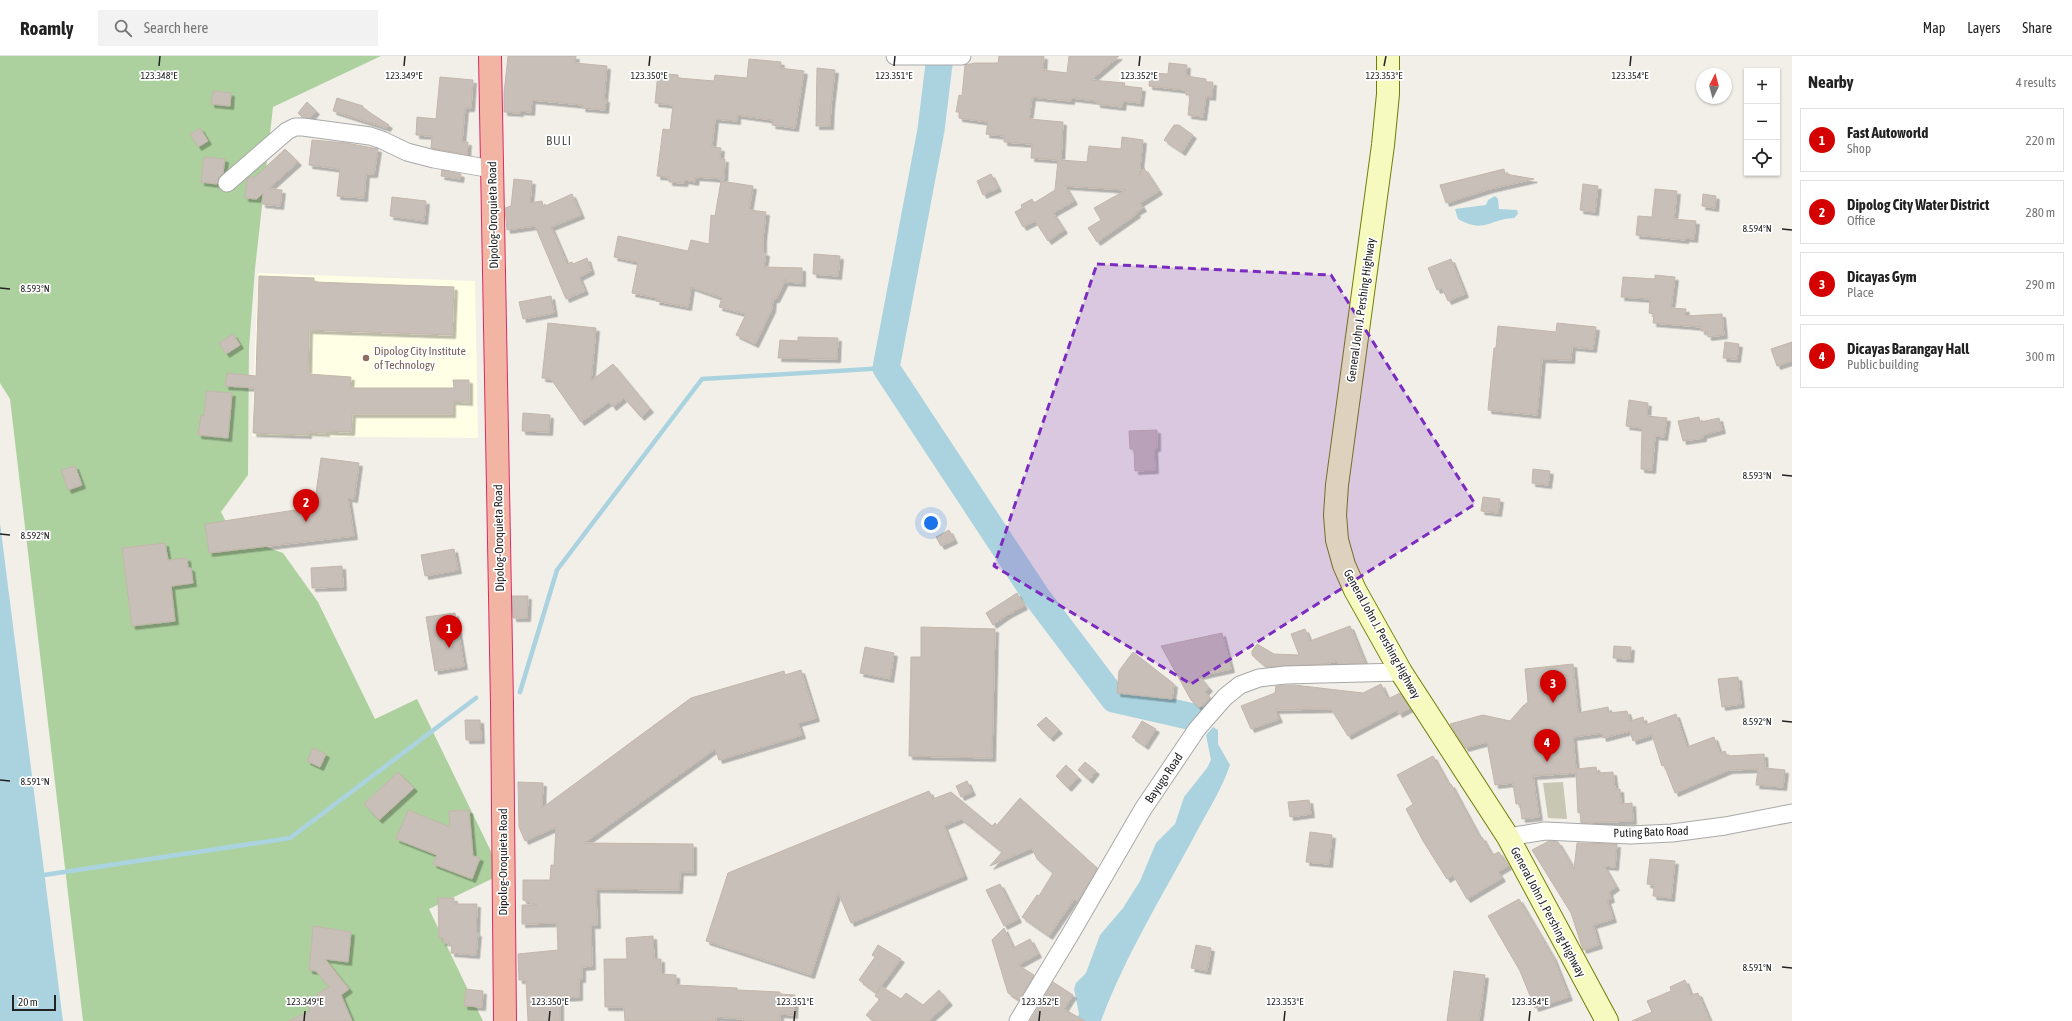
<!DOCTYPE html>
<meta charset="utf-8">
<style>
body{margin:0;font-family:"Asap Condensed",sans-serif;background:#f2f2f2;color:#222}
.controls{position:absolute;right:12px;top:12px;display:grid;overflow:hidden;border-radius:0px;box-shadow:0 1px 3px #0004}
.controls button{width:36px;height:36px;display:grid;place-items:center;padding:0;border:0;border-bottom:1px solid #e0e0e0;background:#fff;color:#222;font:20px sans-serif}
.compass{position:absolute;left:1696px;top:12px;width:36px;height:36px;border-radius:50%;background:#fff;box-shadow:0 1px 3px #0004;rotate:6deg}
.scale{position:absolute;left:12px;bottom:10px;width:44px;box-sizing:border-box;padding-left:4px;border:2px solid #222;border-top:0;font-size:11px;line-height:14px;white-space:nowrap;color:#222;-webkit-text-stroke:3px #fff;paint-order:stroke}
.you{position:absolute;left:931px;top:467px;width:14px;height:14px;margin:-10px;border:3px solid #fff;border-radius:50%;background:#1a73e8;box-shadow:0 0 0 6px #1a73e833}
.badge{display:grid;place-items:center;width:26px;height:26px;border-radius:50%;background:#d40000;color:#fff;font-size:13px;font-weight:700}
.pin{position:absolute;translate:-50% -33px;filter:drop-shadow(0 1px 2px #0008)}
.pin::after{content:'';position:absolute;top:21px;width:14px;height:12px;background:inherit;clip-path:polygon(0 0,100% 0,50% 100%)}
.list{margin:0;padding:0;list-style:none}
h2{display:flex;justify-content:space-between;align-items:center;height:52px;margin:0;padding:0 16px;font-size:17px}
h2 small{font-size:13px;font-weight:400;color:#767676}
.list li{display:grid;grid-template-columns:26px 1fr auto;gap:12px;align-items:center;box-sizing:border-box;height:64px;margin:0 8px 8px;padding:0 8px;border:1px solid #e0e0e0;border-radius:0px}
.list b{display:block;font-size:15px;white-space:nowrap}
.list p{margin:0;font-size:13px;white-space:nowrap;color:#767676}
.list em{font-size:13px;font-style:normal;color:#767676}
.icon{flex:none;width:22px;height:22px;fill:none;stroke:currentColor;stroke-width:2;stroke-linecap:round;stroke-linejoin:round}
.map{position:relative;flex:none;width:1792px;height:965px;overflow:hidden}
header{display:flex;align-items:center;gap:24px;box-sizing:border-box;height:56px;padding:0 20px;background:#fff;border-bottom:1px solid #e0e0e0}
header strong{font-size:19px}
nav{display:flex;gap:22px;margin-inline-start:auto;font-size:14px}
.search{width:280px;height:36px;background:#f2f2f2;display:flex;align-items:center;gap:10px;box-sizing:border-box;padding:0 14px;border-radius:0px;color:#767676;font-size:15px}
main{display:flex}
aside{flex:1;background:#fff}
.map>svg:first-child{display:block}
.education{fill:#ffffe5}
.construction{fill:#c7c7b4}
.forest{fill:#add19e}
.water{fill:#aad3df}
.lines{fill:none;stroke-linecap:round;stroke-linejoin:round}
.stream{stroke:#aad3df;stroke-width:4.5}
.river{stroke:#aad3df;stroke-width:27}
.building{fill:#c7bfb8;stroke:#c4b6ab;filter:url(#shadow)}
.minor-casing{stroke:#a9a9a9;stroke-width:19}
.secondary-casing{stroke:#707d05;stroke-width:24}
.trunk-casing{stroke:#dc2a67;stroke-width:24}
.minor{stroke:#fff;stroke-width:17}
.secondary{stroke:#f7fabf;stroke-width:22}
.trunk{stroke:#f2b4a3;stroke-width:22}
.marked{fill:#7b2cbf;fill-opacity:0.2;stroke:#7b2cbf;stroke-width:3;stroke-dasharray:8 5;stroke-linejoin:round}
.ticks{fill:none;stroke:#222;stroke-width:1.5}
.education-dot{fill:#8d6e63;stroke:#fff;stroke-width:1.5}
.labels{text-anchor:middle;stroke-width:3.5;stroke-linejoin:round;paint-order:stroke}
.street-label{font-size:12px;fill:#222;stroke:#fff}
.education-label{font-size:12px;fill:#785e54;stroke:#fff;text-anchor:start}
.neighbourhood-label{font-size:13px;letter-spacing:1px;fill:#555;stroke:#fff}
.ticks-label{font-size:10px;text-anchor:middle;fill:#222;stroke:#fff;stroke-width:3.5;stroke-linejoin:round;paint-order:stroke}
</style>
<header>
<strong>Roamly</strong>
<div class="search"><svg class="icon" aria-label="search" viewBox="0 0 24 24"><circle cx="10" cy="10" r="6"/><path d="M15 15l6 6"/></svg>Search here</div>
<nav><a>Map</a><a>Layers</a><a>Share</a></nav>
</header>
<main>
<div class="map">
<svg width="1792" height="965" viewBox="0 0 1792 965">
<defs>
<filter id="shadow"><feDropShadow dx="3.5" dy="3.5" stdDeviation="0" flood-color="#0004"/></filter>
</defs>
<rect width="100%" height="100%" fill="#f2efe9"/>
<!-- education -->
<path class="education" d="M258 217 475 225 478 382 252 380Z"/>
<!-- construction -->
<path class="construction" d="M1563 726 1567 763 1548 762 1543 727Z"/>
<!-- forest -->
<path class="forest" d="M0 0H381L273 51 255 213 249 292 248 419 221 456 233 479 283 497 318 546 375 663 417 643 502 818 429 853 483 965H83L10 343 0 327Z"/>
<!-- water -->
<path class="water" d="M1495 140 1498 143 1499 153 1517 154 1518 158 1514 162C1489 163 1485 178 1458 163L1455 153 1486 149 1488 144Z
M0 467 63 965H0Z
M1213 671 1218 674V688L1230 709C1222 733 1208 754 1196 777 1163 839 1125 900 1101 965H1076L1079 958 1074 933 1076 927 1086 917 1100 879 1123 852 1140 825 1156 787 1175 768 1184 741 1207 712 1211 704 1206 679Z"/>
<g class="lines">
<!-- stream -->
<path class="stream" d="M520 636 557 514 702 323 886 312
M44 819 290 782 476 642"/>
<!-- river -->
<path class="river" d="M940 0 931 74 886 312 1037 541 1114 643 1193 661"/>
</g>
<!-- building -->
<path class="building" d="M508 0H576L575 7 607 10 604 43H606L605 54 582 52 583 49 532 44 531 56 520 55V57L504 56V37Z
M999 0H1044L1043 14 1067 17 1069 0H1119L1091 24 1125 27 1124 30 1142 32 1140 47 1123 45 1122 51 1097 48V45L1071 42V45L1032 41 1029 63 1063 66 1061 104 1087 106 1089 90 1121 93 1122 81 1143 84 1139 120 1144 112 1159 135 1140 147 1143 152 1136 156 1137 158 1097 186 1088 172 1101 164 1094 152 1126 134 1065 130 1074 145 1053 157 1064 174 1048 185 1035 165 1023 171 1015 156 1022 152 1021 149 1032 143 1034 147 1055 134 1058 104 1031 102 1032 88 1004 86V80L986 78 988 66 959 62V56H956L959 39 962 40 965 9 975 7H998Z
M749 3 781 6 780 12 804 15 795 72 772 69 773 64 737 59V65L715 63 712 91 721 92 720 103H725L724 123 696 121 695 126 685 124 684 127 669 126V121L657 120 663 73 670 74 673 49 655 47 658 17 678 19V22L714 25 715 19 747 22Z
M1169 7 1187 9 1186 20 1206 23V26H1213L1212 41 1206 40 1203 61 1188 59 1190 39H1186V34L1149 30 1150 17 1168 18Z
M817 12 835 14 831 49 830 70H816Z
M440 21 473 24 471 52H465L462 86H468L467 99 431 92 432 80 416 79 417 61 436 63Z
M213 35 231 37 230 50 211 48Z
M337 42 363 50V52L389 69 387 72 333 55Z
M307 46 316 55 310 62 302 61 298 57Z
M1174 69H1179L1193 79 1182 96 1164 84Z
M200 72 208 85 198 91 190 78Z
M312 84 346 87 378 93 374 118H366L364 142 337 140 340 113 309 109Z
M285 93 298 106 268 133 282 134 280 150 262 148 263 137 257 143 245 142 247 123 250 121H255Z
M204 101 225 103 223 117 218 123 217 128 201 126Z
M1504 113 1505 118 1534 123 1490 133 1446 147 1440 129Z
M442 114 461 118 460 123 441 120Z
M991 118 998 132 983 139 977 125Z
M514 123 532 125 530 147 542 145 543 151 572 138 581 159 551 171 567 208 572 206 573 208 587 202 591 215 579 221 585 235 566 243 535 170 507 174 505 152 511 150Z
M721 125 753 130 749 154 766 156 763 182V196L766 197 764 211 802 212V227L785 226 786 223 776 243H773L772 253 755 288 736 279 746 258 719 251 722 242 691 231 688 251 656 245 657 242 632 237 638 206 614 201 618 180 688 195 691 184 709 188 711 159 715 160Z
M1583 128 1598 130 1595 156 1580 154Z
M1655 133 1677 135 1674 163 1696 165 1694 183 1686 182 1685 184 1636 179 1638 160 1652 161Z
M1703 138 1716 140 1715 152 1702 150Z
M392 141 426 145 424 165 390 160Z
M814 198 840 200 838 220 813 218Z
M1451 203 1465 238 1448 245 1442 232 1437 234 1428 212Z
M1655 219 1675 221 1671 252 1686 253 1685 260 1722 258 1724 279 1708 281 1707 275H1701V271L1653 267 1654 258 1649 257 1650 243 1621 241 1623 221 1655 223Z
M259 220 314 222V226L454 231 452 279 309 274 308 318 351 321 350 332H454L453 324H469V346L452 345V358H352L351 376 326 375V377L308 376V379L253 377 255 332 225 330 227 317 256 320Z
M551 240 554 257 523 263 519 246Z
M548 267 596 272 591 325 613 308 650 353 641 361 624 342 613 351 609 346 581 366 551 323 542 322Z
M1557 267 1596 271 1593 293 1572 291 1571 304 1542 303 1537 359 1488 354 1494 292H1496L1498 270 1556 276Z
M233 278 240 289 226 298 219 287Z
M798 281 838 282 837 303 778 302 780 284 798 285Z
M1725 286 1739 288 1737 303 1723 302Z
M1792 286V305L1777 310 1771 293Z
M206 335 232 337 228 382 198 379 201 359 204 360Z
M1629 344 1648 347 1647 360 1667 362 1664 381 1655 380 1652 414 1641 413 1642 372 1626 370Z
M523 357 550 359 549 376 522 375Z
M1699 361 1700 366 1719 362 1722 374 1703 379V382L1683 385 1678 365Z
M1157 374V392H1154L1155 414 1135 415 1134 393H1130L1129 375Z
M321 402 359 407 354 443 348 442 354 480 209 497 205 468 314 451Z
M75 410 82 429 68 434 61 414Z
M1533 413 1550 415 1548 429 1532 427Z
M1483 441 1500 443 1498 457 1481 455Z
M949 474 954 484 941 490 936 481Z
M165 487 168 504 187 502 188 512H191L193 527 171 530 175 565 132 570 122 492Z
M454 493 458 514 425 520 421 499Z
M342 510 343 531 312 532 311 512Z
M1017 537 1024 550 1007 559 993 569 986 557Z
M512 540H528L527 562H513Z
M455 557 464 610 435 615 426 561Z
M1350 570 1365 607 1338 608 1337 605 1325 608 1266 611 1252 599V595L1257 588 1274 598 1299 599 1291 578 1305 573 1310 585Z
M921 571 995 573 992 702 909 700 911 601H921Z
M1222 577 1231 613 1199 620 1209 632 1205 636 1210 642 1199 652 1191 644 1161 590Z
M1614 590 1631 591 1630 603 1613 602Z
M865 591 894 597 890 623 860 617Z
M1133 596 1174 628 1172 643 1117 637 1119 615Z
M1573 608 1578 657 1608 651 1609 657 1627 655 1630 665 1643 661 1645 669 1676 658 1687 691 1714 681 1720 697 1725 695 1727 700 1764 698 1765 712 1785 714 1783 731 1756 729 1758 713 1729 714 1675 737 1664 709 1662 710 1652 679 1633 685 1630 675 1603 682 1602 677 1573 681 1576 713 1596 711 1597 717 1613 716 1615 733H1620L1621 748 1632 747 1633 765 1581 767 1580 756 1578 757 1576 717 1533 720 1539 761 1522 763 1520 748H1516L1513 727 1495 729 1487 686 1465 692 1450 668 1483 659 1510 665 1523 650 1528 646 1525 613Z
M801 614 816 662 798 667 802 679 719 704 715 693 584 787 693 788V816H680L679 834 596 833 597 869H591L592 910 582 911V923H579V941L560 942V965H528L526 924H519L518 898 558 894 557 867 522 868V849H537L523 844V824H550L551 809H554L556 771 525 785 519 771 518 726 543 727 542 752 691 642 784 615 785 619Z
M1738 621 1741 648 1722 651 1718 623Z
M1381 628 1388 643 1400 637 1410 652 1399 658 1397 654 1348 680 1331 653 1275 654 1279 663 1251 673 1241 650 1275 637 1276 630 1294 629 1363 637Z
M1046 661 1059 674 1050 682 1037 669Z
M465 664H480L481 684H466Z
M1142 665 1156 673 1145 690 1132 681Z
M313 692 326 698 320 711 307 705Z
M1433 700 1449 729 1451 728 1480 782 1482 781 1492 799 1499 796 1508 810 1498 816 1502 822 1467 843 1453 819 1447 823 1423 785 1406 753 1413 748 1397 719Z
M1085 706 1096 715 1089 724 1078 714Z
M1066 709 1078 721 1068 732 1056 720Z
M398 716 414 732 379 764 364 748Z
M967 725 972 736 961 741 956 730Z
M929 735 933 743 951 736 992 770 995 767 997 769 1020 742 1097 812 1078 844 1077 846 1074 843 1049 880 1022 861 1037 839 1039 840 1053 817 1037 803 1032 792 990 810 1002 796 961 763 944 770 964 820 851 867 838 836 811 919 706 885 728 817Z
M1309 744 1311 758 1290 761 1288 746Z
M408 754 450 771 449 755 469 754 473 800 480 802 472 823 433 808 437 799 396 783Z
M1310 776 1332 779 1329 808 1306 806Z
M1549 785 1558 786 1574 813 1577 787 1617 788 1615 811 1604 810 1616 831 1609 836 1611 843 1607 844 1613 863 1593 869 1599 889 1583 894 1571 857 1532 794Z
M1650 803 1675 805 1671 842 1653 840 1654 829 1647 828Z
M1000 828 1018 863 1004 870 986 834Z
M438 842H454V848H477L476 877H478L476 899 451 897 452 889 448 888V886H442L443 882H439Z
M1519 843 1553 901 1569 941 1535 952 1520 915 1488 860Z
M313 870 351 876 348 906 325 903 349 933 341 939 352 965H289L310 955 307 948 319 942 317 938 329 931 316 915 309 914Z
M1004 872 1013 892 1030 883 1038 898 1018 909 1034 919 1019 944 1008 937 992 884Z
M653 880 654 903H661V918L676 919V929L737 932V934L780 936V938L795 939 794 959 780 958V965H743V963L716 961V965H625L624 951H605L604 903H627L626 882Z
M878 889 901 903 876 937 859 924 875 901 872 899Z
M1196 889 1211 892 1207 915 1191 912Z
M1454 915 1485 919 1479 965H1447Z
M1685 924 1691 939 1698 937 1710 965H1632L1652 956 1647 945 1671 935 1670 931Z
M1053 926 1073 939 1064 953 1085 965H1030Z
M881 930 901 943 906 937 923 949 939 934 949 946 928 965H873L866 959 880 943 875 940Z
M466 933 483 935 482 951 464 950Z"/>
<g class="lines">
<!-- minor casing -->
<g class="minor-casing">
<path id="minor" d="M895 0H962
M227 127 287 75 295 71H303L370 80 382 84 407 96 434 103 492 113
M1508 781 1545 775 1630 779 1672 777 1725 770 1792 757
M1018 965 1071 877 1143 753 1197 673 1225 641 1240 629 1259 622 1285 619 1401 616"/>
</g>
<!-- secondary casing -->
<g class="secondary-casing">
<path id="secondary" d="M1388 0V38L1383 89 1337 429 1335 459 1337 484 1344 509 1355 534 1401 616 1508 781 1607 965"/>
</g>
<!-- trunk casing -->
<g class="trunk-casing">
<path id="trunk" d="M490 0 502 648 505 965"/>
</g>
<!-- minor -->
<use href="#minor" class="minor"/>
<!-- secondary -->
<use href="#secondary" class="secondary"/>
<!-- trunk -->
<use href="#trunk" class="trunk"/>
</g>
<!-- marked area -->
<path class="marked" d="M1097 208 1331 219 1475 448 1191 628 994 510Z"/>
<!-- ticks -->
<path class="ticks" d="M159 10 160 0M404 10 405 0M649 10 650 0M894 10 895 0M1139 10 1140 0M1384 10 1386 0M1630 10 1631 0M1782 173 1792 174M0 232 10 233M1782 419 1792 420M0 478 10 479M1782 665 1792 666M0 724 10 725M1782 911 1792 912M304 965 305 955M549 965 550 955M794 965 795 955M1039 965 1040 955M1284 965 1285 955M1529 965 1530 955"/>
<!-- markers -->
<circle class="education-dot" cx="366" cy="302" r="4"/>
<g class="labels">
<!-- street labels -->
<g class="street-label">
<text transform="translate(493 159) rotate(-91)" y="4">Dipolog-Oroquieta Road</text>
<text transform="translate(1361 254) rotate(-82)" y="4">General John J. Pershing Highway</text>
<text transform="translate(499 482) rotate(-91)" y="4">Dipolog-Oroquieta Road</text>
<text transform="translate(1382 578) rotate(61)" y="4">General John J. Pershing Highway</text>
<text transform="translate(1164 722) rotate(-56)" y="4">Bayugo Road</text>
<text transform="translate(1651 776) rotate(-2)" y="4">Puting Bato Road</text>
<text transform="translate(503 806) rotate(-90)" y="4">Dipolog-Oroquieta Road</text>
<text transform="translate(1548 856) rotate(62)" y="4">General John J. Pershing Highway</text>
</g>
<!-- education labels -->
<g class="education-label">
<text x="374" y="299">Dipolog City Institute<tspan x="374" dy="14">of Technology</tspan></text>
</g>
<!-- neighbourhood labels -->
<g class="neighbourhood-label">
<text x="559" y="89">BULI</text>
</g>
</g>
<g class="ticks-label">
<text x="159" y="23">123.348°E</text>
<text x="404" y="23">123.349°E</text>
<text x="649" y="23">123.350°E</text>
<text x="894" y="23">123.351°E</text>
<text x="1139" y="23">123.352°E</text>
<text x="1384" y="23">123.353°E</text>
<text x="1630" y="23">123.354°E</text>
<text x="1757" y="176">8.594°N</text>
<text x="35" y="236">8.593°N</text>
<text x="1757" y="423">8.593°N</text>
<text x="35" y="483">8.592°N</text>
<text x="1757" y="669">8.592°N</text>
<text x="35" y="729">8.591°N</text>
<text x="1757" y="915">8.591°N</text>
<text x="305" y="949">123.349°E</text>
<text x="550" y="949">123.350°E</text>
<text x="795" y="949">123.351°E</text>
<text x="1040" y="949">123.352°E</text>
<text x="1285" y="949">123.353°E</text>
<text x="1530" y="949">123.354°E</text>
</g>
</svg>
<div class="controls">
<button>+</button>
<button>−</button>
<button><svg class="icon" aria-label="locate" viewBox="0 0 24 24"><circle cx="12" cy="12" r="6"/><path d="M12 2v4M12 18v4M2 12h4M18 12h4"/></svg></button>
</div>
<svg class="compass" viewBox="-18 -18 36 36"><path d="M0-13l5 13h-10z" fill="#e53935"/><path d="M0 13l5-13h-10z" fill="#767676"/></svg>
<div class="scale">20 m</div>
<div class="you"></div>
<div class="pin badge" style="left:449px;top:592px">1</div>
<div class="pin badge" style="left:306px;top:466px">2</div>
<div class="pin badge" style="left:1553px;top:647px">3</div>
<div class="pin badge" style="left:1547px;top:706px">4</div>
</div>
<aside>
<h2>Nearby<small>4 results</small></h2>
<ul class="list">
<li><span class="badge">1</span><div><b>Fast Autoworld</b><p>Shop</p></div><em>220 m</em></li>
<li><span class="badge">2</span><div><b>Dipolog City Water District</b><p>Office</p></div><em>280 m</em></li>
<li><span class="badge">3</span><div><b>Dicayas Gym</b><p>Place</p></div><em>290 m</em></li>
<li><span class="badge">4</span><div><b>Dicayas Barangay Hall</b><p>Public building</p></div><em>300 m</em></li>
</ul>
</aside>
</main>
